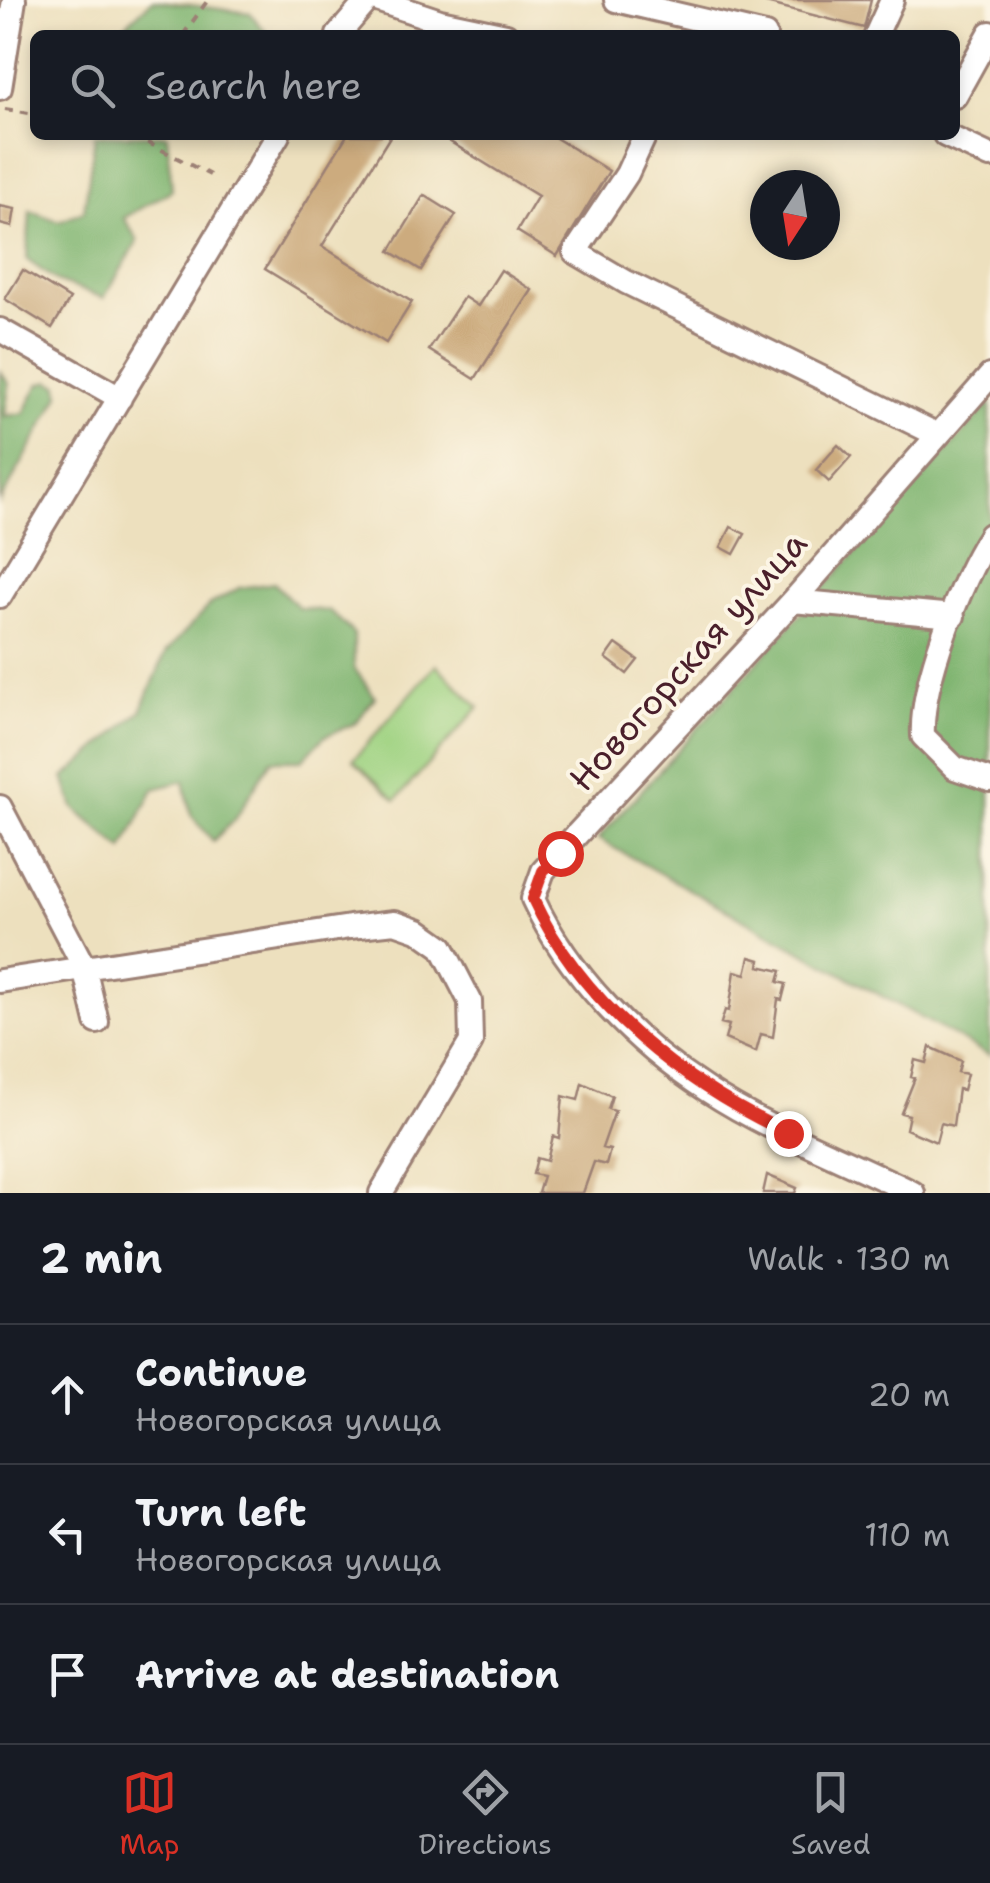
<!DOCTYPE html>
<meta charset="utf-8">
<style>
body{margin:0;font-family:"Shantell Sans",sans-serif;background:#20242c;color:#f1f3f6}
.compass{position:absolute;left:750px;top:170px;width:90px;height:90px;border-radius:50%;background:#171b24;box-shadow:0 5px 15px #0003;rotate:192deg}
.stop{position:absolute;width:30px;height:30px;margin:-22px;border:8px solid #d93025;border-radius:50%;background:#fff}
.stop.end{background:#d93025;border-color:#fff;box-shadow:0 2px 10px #0008}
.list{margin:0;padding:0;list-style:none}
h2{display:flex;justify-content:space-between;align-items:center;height:130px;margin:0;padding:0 40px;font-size:42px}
h2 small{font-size:32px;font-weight:400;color:#9ea1a6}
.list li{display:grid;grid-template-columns:65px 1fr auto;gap:30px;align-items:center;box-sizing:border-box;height:140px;padding:0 40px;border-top:2px solid #363941}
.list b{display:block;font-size:38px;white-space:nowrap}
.list p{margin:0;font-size:32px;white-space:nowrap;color:#9ea1a6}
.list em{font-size:32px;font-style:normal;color:#9ea1a6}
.icon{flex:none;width:55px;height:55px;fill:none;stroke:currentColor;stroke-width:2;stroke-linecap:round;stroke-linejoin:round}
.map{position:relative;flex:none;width:990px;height:1193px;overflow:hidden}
.search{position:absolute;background:#171b24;box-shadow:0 5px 15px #0003;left:30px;right:30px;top:30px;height:110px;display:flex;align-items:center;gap:25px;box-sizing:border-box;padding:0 35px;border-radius:15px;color:#9ea1a6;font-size:38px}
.sheet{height:550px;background:#171b24}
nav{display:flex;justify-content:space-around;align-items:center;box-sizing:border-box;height:140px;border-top:2px solid #363941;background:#171b24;font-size:28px;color:#9ea1a6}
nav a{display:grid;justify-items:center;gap:5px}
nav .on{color:#d93025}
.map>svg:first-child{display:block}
.green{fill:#a0d383;stroke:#757957;stroke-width:2.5}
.forest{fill:#80b571;stroke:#656a4e;stroke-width:2.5}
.building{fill:#ccab7e}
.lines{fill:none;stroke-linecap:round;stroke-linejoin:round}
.minor-casing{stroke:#9c8074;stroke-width:28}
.path{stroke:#9c8074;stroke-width:4;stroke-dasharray:8 8;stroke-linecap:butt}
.minor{stroke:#fff;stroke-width:22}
.route{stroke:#d93025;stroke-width:12}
.labels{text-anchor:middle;stroke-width:8;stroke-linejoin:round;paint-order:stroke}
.street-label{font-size:35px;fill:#4a1f2b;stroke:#fcf5e5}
</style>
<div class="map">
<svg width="990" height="1193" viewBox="0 0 990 1193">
<rect width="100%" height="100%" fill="#fcf5e5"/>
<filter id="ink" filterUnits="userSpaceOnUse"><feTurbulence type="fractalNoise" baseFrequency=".01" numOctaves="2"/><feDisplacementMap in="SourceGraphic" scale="20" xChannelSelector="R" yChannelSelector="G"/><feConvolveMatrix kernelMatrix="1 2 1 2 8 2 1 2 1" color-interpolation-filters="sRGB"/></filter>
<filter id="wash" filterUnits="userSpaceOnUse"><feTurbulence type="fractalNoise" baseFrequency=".0048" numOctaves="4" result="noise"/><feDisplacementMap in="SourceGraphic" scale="40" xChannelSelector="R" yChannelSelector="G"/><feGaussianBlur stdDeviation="2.25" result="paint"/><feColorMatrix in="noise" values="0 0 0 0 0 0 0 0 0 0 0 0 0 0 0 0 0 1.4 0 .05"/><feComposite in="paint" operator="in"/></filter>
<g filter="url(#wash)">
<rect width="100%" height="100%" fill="#ede0be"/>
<!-- green -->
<path class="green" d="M436 665 479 707 396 800 353 760Z"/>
<!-- forest -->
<path class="forest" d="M152 0 250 13 268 35H115Z
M95 135H167L172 190 124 218 138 241 104 298 58 282 27 260 30 211 59 221 84 211Z
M0 371 9 384 5 416 24 413 39 384 49 381 59 385 60 395 0 502Z
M990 403V1056L598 839Z
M274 583 299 608 330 611 354 634V668L375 697 356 723 325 736 302 760H271L236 818 213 841 191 815 184 781 154 789 123 850 74 808 64 778 141 711 166 652 211 604 239 588Z"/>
<g id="blocks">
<!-- building -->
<path class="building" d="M754 0H871L864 28Z
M347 135H391L322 246 412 302 386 343 265 269Z
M439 135H551L609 171 557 256 517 231 538 196Z
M424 195 456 215 421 270 390 251Z
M0 206 15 209 12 227 0 224Z
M23 270 70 299 52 328 5 299Z
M501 270 532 290 475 379 429 350 464 297 478 306Z
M838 445 851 457 829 482 816 470Z
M731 527 745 534 734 554 721 547Z
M616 644 638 660 627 674 606 658Z
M750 957 760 960 759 966 781 971 778 982 786 984 782 1000 778 999 773 1037 761 1034 756 1052 725 1039 729 1025 721 1023 725 1010 729 1011 735 971 746 974Z
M930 1047 961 1061 958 1072 967 1074 963 1090 958 1089 953 1126 941 1123 936 1142 906 1129 909 1115 901 1113 915 1078 911 1077 915 1060 926 1063Z
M582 1083 612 1096 608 1109 615 1111 602 1148 610 1150 606 1165 594 1162 583 1193H538L543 1176 533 1174 537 1158 547 1161 553 1136 559 1138 563 1096 578 1100Z
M767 1175 797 1188 795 1193H763Z"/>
</g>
</g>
<g filter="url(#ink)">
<use href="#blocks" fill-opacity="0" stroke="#9c8074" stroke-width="2.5"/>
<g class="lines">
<!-- minor casing -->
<g class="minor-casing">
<path id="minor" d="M377 0 440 21 506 35
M616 0 765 35
M338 35 368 0
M876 35 892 0
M0 88 14 0
M955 96 990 33
M645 135 627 174 575 252 626 282 938 435
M945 135 990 156
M0 330 120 398
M990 535C961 580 920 684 923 736L955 768 990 780
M0 596 278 135
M793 601 953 616
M0 807 84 967 97 1022
M0 981 350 927 395 922 418 930 442 947 470 1001 471 1042 381 1193
M913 1193C845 1159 771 1132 707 1090 637 1045 568 975 533 899L543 871 793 601 990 376"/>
</g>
<!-- path -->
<path class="path" d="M183 35 208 0
M5 109 35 114
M133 135 210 175"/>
<!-- minor -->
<use href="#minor" class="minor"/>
</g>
</g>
<g class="lines" filter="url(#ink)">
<!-- route -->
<path class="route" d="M560 853 543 871 533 899C582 1005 685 1085 788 1133"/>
</g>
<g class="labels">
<!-- street labels -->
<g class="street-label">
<text transform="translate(688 661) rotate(-48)" y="12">Новогорская улица</text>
</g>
</g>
</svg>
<svg class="compass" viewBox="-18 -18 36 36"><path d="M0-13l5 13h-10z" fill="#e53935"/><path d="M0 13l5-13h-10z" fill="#9ea1a6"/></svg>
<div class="stop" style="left:560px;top:853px"></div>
<div class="stop end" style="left:788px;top:1133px"></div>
<div class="search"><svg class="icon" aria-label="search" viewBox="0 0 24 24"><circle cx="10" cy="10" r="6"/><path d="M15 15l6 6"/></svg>Search here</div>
</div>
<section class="sheet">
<h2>2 min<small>Walk · 130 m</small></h2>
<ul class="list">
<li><svg class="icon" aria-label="ahead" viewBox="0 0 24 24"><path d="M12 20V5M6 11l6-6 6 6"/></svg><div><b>Continue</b><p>Новогорская улица</p></div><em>20 m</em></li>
<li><svg class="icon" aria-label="left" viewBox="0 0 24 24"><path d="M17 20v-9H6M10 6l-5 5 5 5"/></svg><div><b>Turn left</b><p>Новогорская улица</p></div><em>110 m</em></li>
<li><svg class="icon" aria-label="arrive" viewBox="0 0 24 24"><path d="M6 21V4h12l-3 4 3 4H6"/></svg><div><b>Arrive at destination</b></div></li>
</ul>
</section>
<nav>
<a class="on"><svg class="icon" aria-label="map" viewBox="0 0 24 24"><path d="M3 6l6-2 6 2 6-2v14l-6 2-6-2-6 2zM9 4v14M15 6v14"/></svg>Map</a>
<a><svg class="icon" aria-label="directions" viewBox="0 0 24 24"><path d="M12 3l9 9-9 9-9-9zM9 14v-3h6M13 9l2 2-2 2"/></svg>Directions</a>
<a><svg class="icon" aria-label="saved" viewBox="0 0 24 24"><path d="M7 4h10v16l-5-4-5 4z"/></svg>Saved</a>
</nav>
